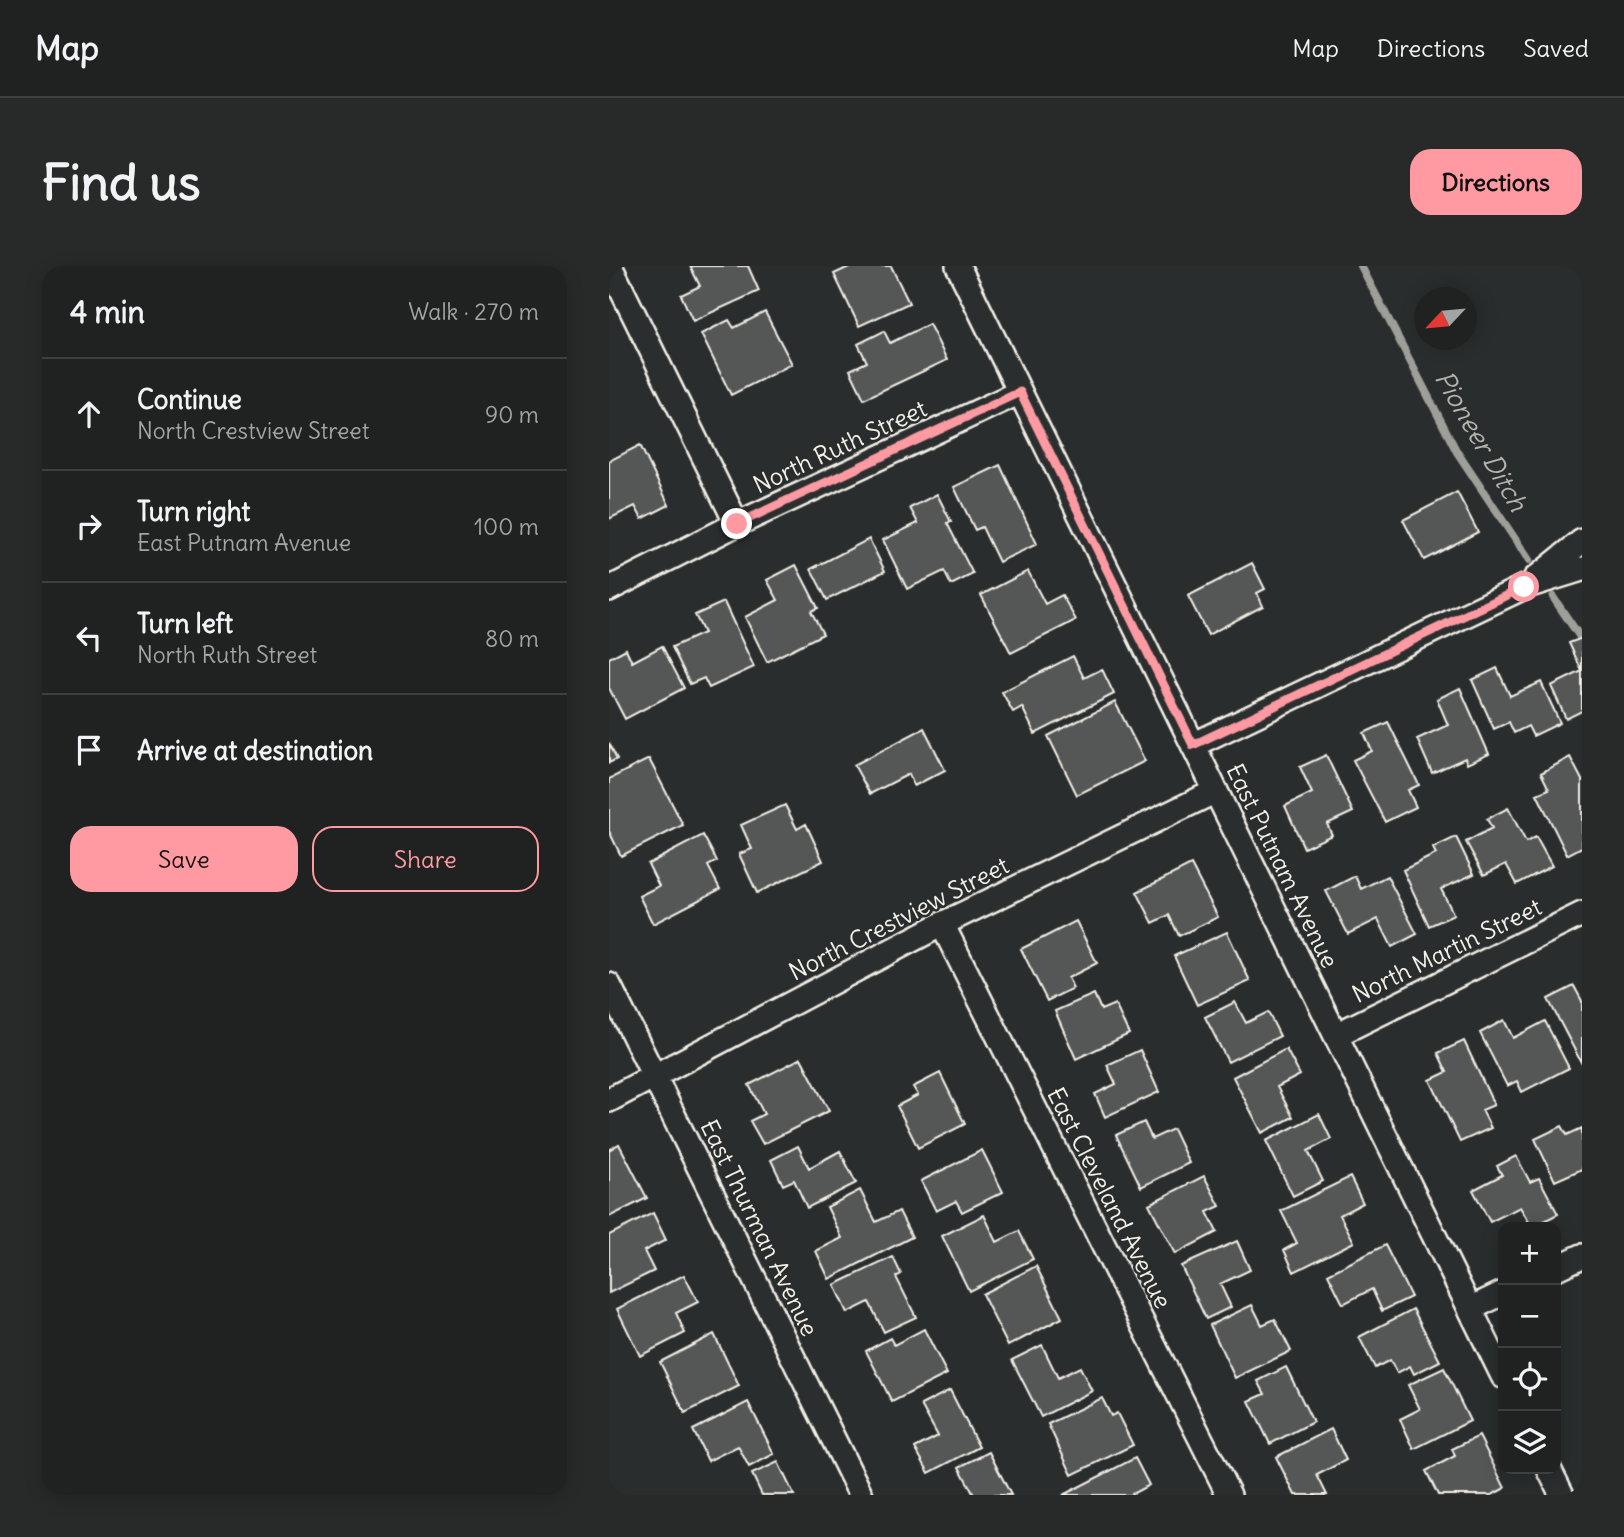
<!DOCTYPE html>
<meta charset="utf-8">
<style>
body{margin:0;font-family:Delius,sans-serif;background:#282a2a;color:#f1f3f6}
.controls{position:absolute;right:21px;bottom:21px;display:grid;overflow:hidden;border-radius:14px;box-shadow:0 4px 18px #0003}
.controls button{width:63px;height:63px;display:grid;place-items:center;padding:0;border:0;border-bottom:2px solid #3d3f40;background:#202222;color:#f1f3f6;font:35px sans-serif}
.compass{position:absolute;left:805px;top:21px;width:63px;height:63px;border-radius:50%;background:#202222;box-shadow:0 4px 18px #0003;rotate:244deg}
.stop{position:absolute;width:21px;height:21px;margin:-16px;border:5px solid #ff9aa2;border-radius:50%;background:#fff}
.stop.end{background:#ff9aa2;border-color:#fff;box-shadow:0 2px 7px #0008}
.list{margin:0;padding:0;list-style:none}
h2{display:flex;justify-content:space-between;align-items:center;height:91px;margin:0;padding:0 28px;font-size:30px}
h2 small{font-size:23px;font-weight:400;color:#a2a4a5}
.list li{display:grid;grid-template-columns:46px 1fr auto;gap:21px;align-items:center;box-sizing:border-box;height:112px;padding:0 28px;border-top:2px solid #3d3f40}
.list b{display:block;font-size:26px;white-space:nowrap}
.list p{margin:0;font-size:23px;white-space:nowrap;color:#a2a4a5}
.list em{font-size:23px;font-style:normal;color:#a2a4a5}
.actions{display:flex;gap:14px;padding:21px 28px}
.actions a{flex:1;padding:16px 0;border:2px solid #ff9aa2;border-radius:21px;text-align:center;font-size:24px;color:#ff9aa2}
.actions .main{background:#ff9aa2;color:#111}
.icon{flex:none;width:38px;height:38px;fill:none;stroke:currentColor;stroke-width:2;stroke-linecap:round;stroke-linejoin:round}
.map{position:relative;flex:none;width:973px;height:1229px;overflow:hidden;border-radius:21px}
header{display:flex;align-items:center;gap:42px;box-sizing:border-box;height:98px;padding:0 35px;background:#202222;border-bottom:2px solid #3d3f40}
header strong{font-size:33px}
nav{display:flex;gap:38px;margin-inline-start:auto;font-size:24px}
.intro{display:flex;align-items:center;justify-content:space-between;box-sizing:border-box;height:168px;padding:0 42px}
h1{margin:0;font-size:49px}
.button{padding:18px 32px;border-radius:21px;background:#ff9aa2;color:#111;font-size:24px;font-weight:700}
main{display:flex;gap:42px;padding:0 42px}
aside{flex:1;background:#202222;border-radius:21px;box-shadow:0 4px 18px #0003}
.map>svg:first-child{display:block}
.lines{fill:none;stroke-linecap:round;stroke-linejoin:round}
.stream{stroke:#9f9f9a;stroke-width:8}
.building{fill:#555756;stroke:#f4f1e8;stroke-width:2}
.minor-casing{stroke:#f4f1e8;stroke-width:28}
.minor{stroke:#2a2d2e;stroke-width:23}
.route{stroke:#ff9aa2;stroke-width:9}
.labels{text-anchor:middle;stroke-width:5;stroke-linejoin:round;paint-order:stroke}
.street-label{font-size:24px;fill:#f4f1e8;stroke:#2a2d2e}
.water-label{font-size:26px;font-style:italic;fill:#b5b3ae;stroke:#2a2d2e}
</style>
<header>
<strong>Map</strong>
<nav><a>Map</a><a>Directions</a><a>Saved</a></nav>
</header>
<div class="intro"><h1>Find us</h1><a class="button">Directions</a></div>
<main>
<aside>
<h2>4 min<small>Walk · 270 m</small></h2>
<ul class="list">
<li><svg class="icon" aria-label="ahead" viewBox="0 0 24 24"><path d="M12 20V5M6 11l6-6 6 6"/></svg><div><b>Continue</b><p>North Crestview Street</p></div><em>90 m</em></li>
<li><svg class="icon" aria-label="right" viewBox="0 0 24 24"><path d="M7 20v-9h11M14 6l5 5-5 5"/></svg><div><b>Turn right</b><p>East Putnam Avenue</p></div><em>100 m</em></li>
<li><svg class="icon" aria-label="left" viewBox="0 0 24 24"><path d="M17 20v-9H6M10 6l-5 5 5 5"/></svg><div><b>Turn left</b><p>North Ruth Street</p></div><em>80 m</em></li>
<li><svg class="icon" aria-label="arrive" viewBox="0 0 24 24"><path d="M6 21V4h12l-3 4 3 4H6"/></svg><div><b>Arrive at destination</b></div></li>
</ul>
<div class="actions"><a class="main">Save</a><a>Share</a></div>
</aside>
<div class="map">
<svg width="973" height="1229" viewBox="0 0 973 1229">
<rect width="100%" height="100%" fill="#2a2d2e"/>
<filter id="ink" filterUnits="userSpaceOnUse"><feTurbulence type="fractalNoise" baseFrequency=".0143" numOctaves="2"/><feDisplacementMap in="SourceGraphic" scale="14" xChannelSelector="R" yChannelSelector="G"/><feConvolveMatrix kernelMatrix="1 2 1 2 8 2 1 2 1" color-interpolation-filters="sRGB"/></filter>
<g filter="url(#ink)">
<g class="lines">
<!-- stream -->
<path class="stream" d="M752 0 848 186 920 294
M944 331 973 374"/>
</g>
<!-- building -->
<path class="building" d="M81 0H139L150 25 84 55 72 29 91 20Z
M242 0H282L300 37 250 60 225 8Z
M156 46 183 98 122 129 92 68 120 54 125 62Z
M320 58 338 94 255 133 241 104 258 96 249 78 275 65 281 77Z
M31 179 60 239 33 253 26 240 0 253V195Z
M391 199 428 278 390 296 373 261 366 264 345 221Z
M848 226 869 266 815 294 794 254Z
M328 228 342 256 338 257 364 308 342 319 335 305 298 323 274 274 309 257 301 242Z
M260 273 276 305 218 334 202 303Z
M643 297 656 323 648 327 654 340 599 369 579 330Z
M187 299 209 342 202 345 214 368 158 396 136 351 169 334 158 314Z
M419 305 436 338 453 329 467 354 402 387 372 329Z
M115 336 145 401 100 422 95 412 81 418 63 381 95 367 86 349Z
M973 372V405L960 377Z
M53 380 75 422 16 453 0 422V392L17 383 23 396Z
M464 390 475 412 493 403 505 428 426 468 413 441 404 446 393 426Z
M888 402 901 430 932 416 951 457 924 470 919 460 905 467 900 456 885 463 863 414Z
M973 405V445L957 453 942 420Z
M851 422 880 488 858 498 856 492 823 507 808 473 839 459 828 433Z
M506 436 536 495 468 529 439 470Z
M779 456 810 519 799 524 807 541 776 556 744 494 763 485 755 467Z
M315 462 336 504 305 520 300 508 261 528 245 499Z
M0 477 8 493 0 497Z
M717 489 744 546 718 558 723 569 695 582 676 540 703 527 691 501Z
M961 491 973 514V581L958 589 928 528 940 523 932 507Z
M40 493 74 559 12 590 0 565V513Z
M176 539 188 563 197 558 214 595 148 627 130 588 143 583 132 559Z
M899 542 917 576 927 571 943 600 908 618 897 598 875 609 857 576 883 562 878 553Z
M94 569 108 595 99 600 111 623 44 658 30 630 50 620 39 598Z
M847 571 865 608 832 623 845 649 820 660 794 604 827 588 824 582Z
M582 599 609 651 570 670 560 649 544 657 528 626Z
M746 610 752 623 778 610 808 668 783 681 769 653 739 668 717 625Z
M467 655 488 697 459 712 464 722 438 735 412 683Z
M618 666 641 715 588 739 565 690Z
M965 720 973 735V798L939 733Z
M485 728 492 744 506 738 520 768 467 793 446 745Z
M626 736 637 757 659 746 671 770 619 796 596 751Z
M895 754 904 772 936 755 960 802 913 826 908 815 898 820 871 767Z
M855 775 885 839 873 844 882 862 851 876 821 814 838 806 829 787Z
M677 783 691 809 668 821 684 851 653 867 624 811Z
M531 784 550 826 496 851 486 828 507 818 498 799Z
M192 792 220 845 154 878 141 855 155 848 140 819Z
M331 807 356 858 309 882 288 840 309 829 304 821Z
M710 848 722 873 699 885 714 915 684 930 657 875Z
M535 856 543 873 564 863 580 897 532 921 507 869Z
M953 860 958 869 973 862V903L946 915 926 873Z
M10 878 38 932 0 951V884Z
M189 880 200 902 231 885 247 917 198 942 185 914 174 919 162 894Z
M373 884 394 926 353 946 347 935 327 945 312 915Z
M907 890 921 916 930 912 949 948 923 961 911 941 881 956 864 924 893 909 888 900Z
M595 910 611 940 598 946 608 966 566 988 540 938Z
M741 911 754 937 731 949 745 976 685 1006 675 984 688 977 672 945Z
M251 924 267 956 290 945 303 971 220 1013 207 985 233 972 218 941Z
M44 947 57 974 35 985 45 1005 0 1027V969Z
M375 949 388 976 410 965 424 993 360 1025 333 970Z
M628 975 641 1004 611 1018 622 1041 597 1053 572 1000Z
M776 979 802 1031 773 1045 763 1023 734 1038 719 1008Z
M284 991 292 1008 287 1011 307 1051 275 1066 260 1036 238 1047 225 1019Z
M427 1000 453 1052 399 1080 373 1028Z
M75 1009 89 1036 67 1047 76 1067 31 1090 8 1043Z
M643 1039 653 1059 666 1053 682 1085 626 1112 601 1059Z
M804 1043 831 1095 805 1108 801 1100 788 1107 781 1094 766 1102 750 1071Z
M315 1063 338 1108 283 1136 257 1085 281 1072 285 1079Z
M105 1068 130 1120 76 1147 51 1096Z
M433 1079 449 1112 471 1101 483 1125 432 1151 403 1094Z
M677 1101 704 1156 661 1178 640 1135 656 1128 649 1115Z
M835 1102 861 1155 805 1183 791 1153 811 1143 799 1119Z
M341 1124 370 1181 320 1207 306 1182 329 1170 312 1139Z
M493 1132 502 1150 508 1147 524 1179 463 1209 439 1158Z
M139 1136 165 1188 140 1201 129 1180 99 1195 84 1164Z
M722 1163 737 1194 708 1209 718 1229H686L667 1191Z
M870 1170 896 1222 883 1229H829L817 1205 846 1190 843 1183Z
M380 1186 402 1229H365L350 1201Z
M526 1192 540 1219 521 1229H454Z
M169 1196 185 1229H153L143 1208Z"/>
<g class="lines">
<!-- minor casing -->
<g class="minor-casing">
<path id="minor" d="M1 0 128 258
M349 0 894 1110
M926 313 973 275
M0 323 128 258 411 126
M584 479 915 321 973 303
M333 658 620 1229
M0 719 252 1229
M727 769 973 648
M0 834 333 658 607 525
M947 1002 973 990
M861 1043 894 1027
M940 1203 953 1229"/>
</g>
<!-- minor -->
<use href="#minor" class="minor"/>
</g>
</g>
<g class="lines" filter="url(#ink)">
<!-- route -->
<path class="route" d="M128 258 411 126 584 479 915 321"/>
</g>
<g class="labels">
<!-- street labels -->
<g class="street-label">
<text transform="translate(231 181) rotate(-25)" y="8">North Ruth Street</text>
<text transform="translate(673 600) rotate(64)" y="8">East Putnam Avenue</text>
<text transform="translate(290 653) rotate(-27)" y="8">North Crestview Street</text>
<text transform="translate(838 685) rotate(-26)" y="8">North Martin Street</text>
<text transform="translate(500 932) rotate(63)" y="8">East Cleveland Avenue</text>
<text transform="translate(150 962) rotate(64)" y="8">East Thurman Avenue</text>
</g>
<!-- water labels -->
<g class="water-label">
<text transform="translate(872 175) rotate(60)" y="9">Pioneer Ditch</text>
</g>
</g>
</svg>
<div class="controls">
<button>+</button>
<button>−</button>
<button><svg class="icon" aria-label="locate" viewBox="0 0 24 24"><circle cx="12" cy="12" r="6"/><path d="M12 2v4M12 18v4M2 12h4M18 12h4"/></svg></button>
<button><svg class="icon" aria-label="layers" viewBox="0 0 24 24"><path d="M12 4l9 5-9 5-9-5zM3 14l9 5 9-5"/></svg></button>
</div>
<svg class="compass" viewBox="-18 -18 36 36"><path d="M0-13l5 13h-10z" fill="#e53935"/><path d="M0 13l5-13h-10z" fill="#a2a4a5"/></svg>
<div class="stop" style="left:915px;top:321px"></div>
<div class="stop end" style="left:128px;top:258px"></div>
</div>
</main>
